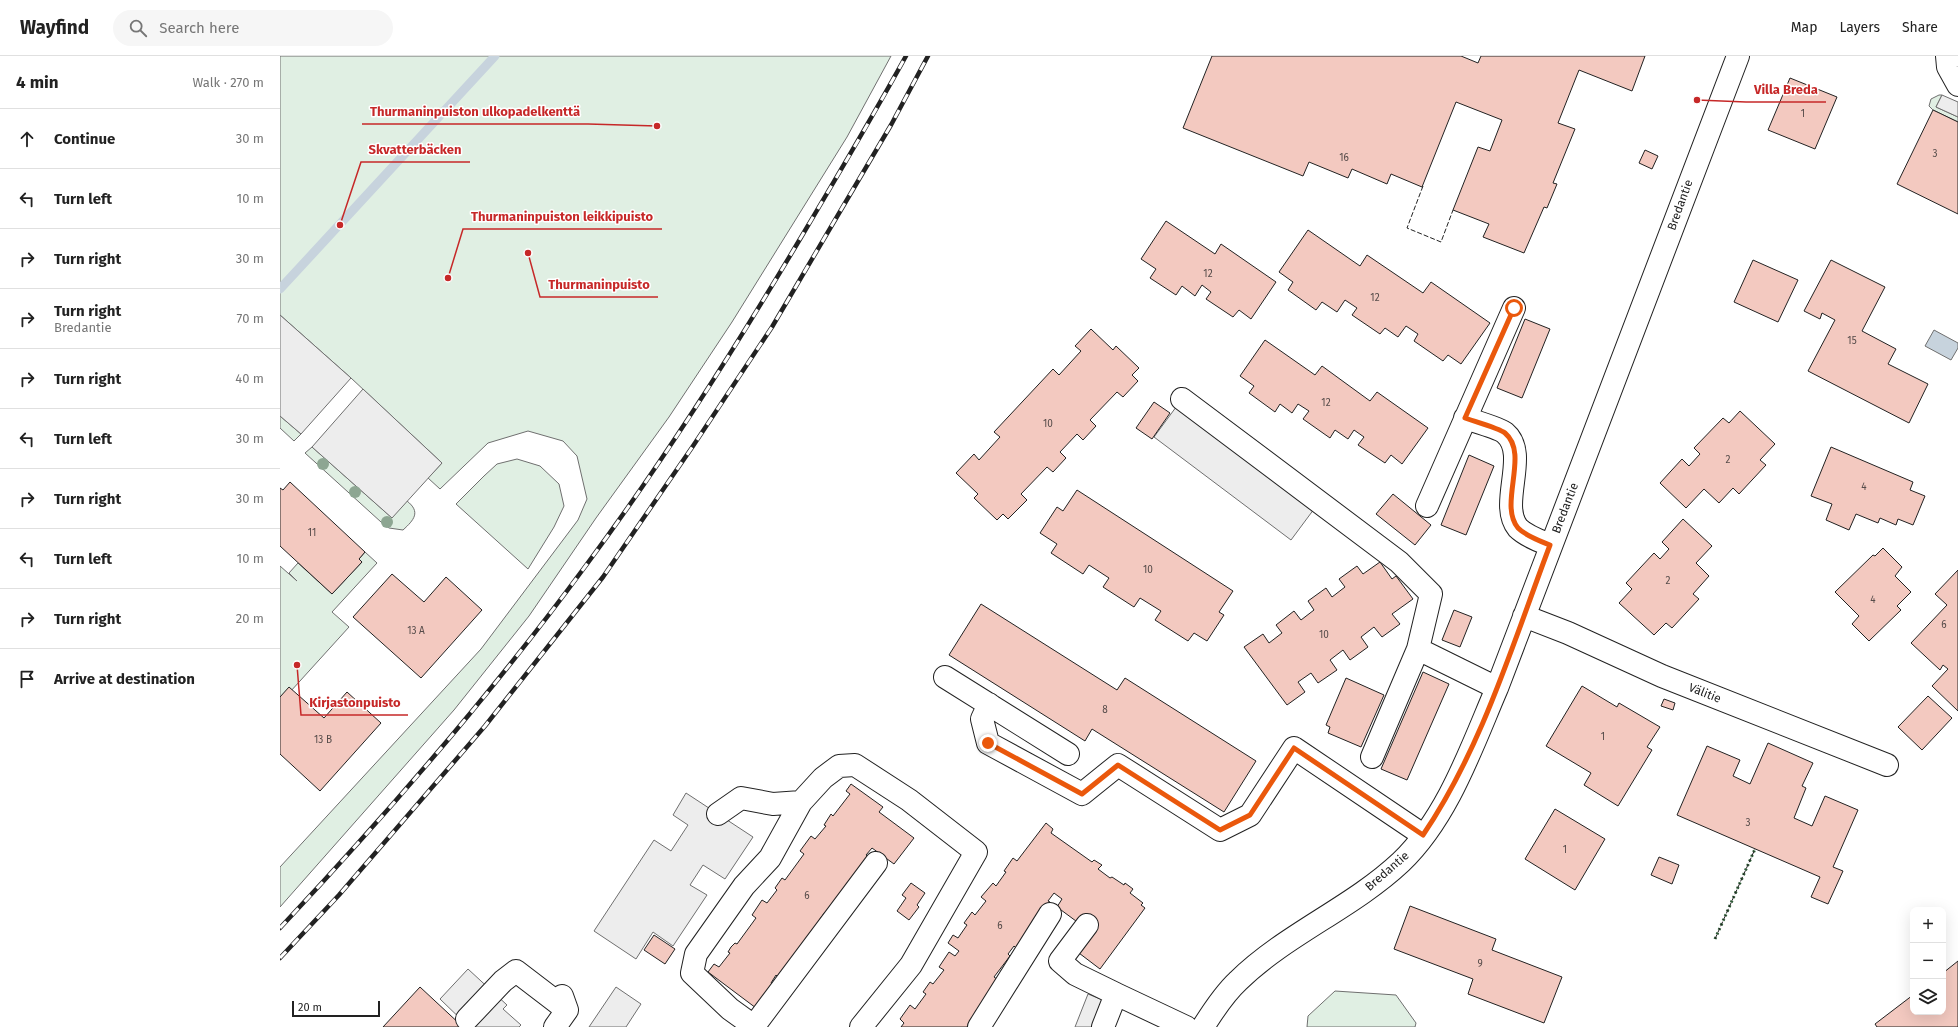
<!DOCTYPE html>
<meta charset="utf-8">
<style>
body{margin:0;font-family:"Fira Sans",sans-serif;background:#f6f6f6;color:#222}
.controls{position:absolute;right:12px;bottom:12px;display:grid;overflow:hidden;border-radius:8px;box-shadow:0 4px 16px #0002}
.controls button{width:36px;height:36px;display:grid;place-items:center;padding:0;border:0;border-bottom:1px solid #e0e0e0;background:#fff;color:#222;font:20px sans-serif}
.scale{position:absolute;left:12px;bottom:10px;width:88px;box-sizing:border-box;padding-left:4px;border:2px solid #222;border-top:0;font-size:11px;line-height:14px;white-space:nowrap;color:#222;-webkit-text-stroke:3px #fff;paint-order:stroke}
.stop{position:absolute;width:12px;height:12px;margin:-9px;border:3px solid #ea580c;border-radius:50%;background:#fff}
.stop.end{background:#ea580c;border-color:#fff;box-shadow:0 1px 4px #0008}
.list{margin:0;padding:0;list-style:none}
h2{display:flex;justify-content:space-between;align-items:center;height:52px;margin:0;padding:0 16px;font-size:17px}
h2 small{font-size:13px;font-weight:400;color:#767676}
.list li{display:grid;grid-template-columns:26px 1fr auto;gap:12px;align-items:center;box-sizing:border-box;height:60px;padding:0 16px;border-top:1px solid #e0e0e0}
.list b{display:block;font-size:15px;white-space:nowrap}
.list p{margin:0;font-size:13px;white-space:nowrap;color:#767676}
.list em{font-size:13px;font-style:normal;color:#767676}
.icon{flex:none;width:22px;height:22px;fill:none;stroke:currentColor;stroke-width:2;stroke-linecap:round;stroke-linejoin:round}
.map{position:relative;flex:none;width:1678px;height:971px;overflow:hidden}
header{display:flex;align-items:center;gap:24px;box-sizing:border-box;height:56px;padding:0 20px;background:#fff;border-bottom:1px solid #e0e0e0}
header strong{font-size:19px}
nav{display:flex;gap:22px;margin-inline-start:auto;font-size:14px}
.search{width:280px;height:36px;background:#f6f6f6;display:flex;align-items:center;gap:10px;box-sizing:border-box;padding:0 14px;border-radius:22px;color:#767676;font-size:15px}
main{display:flex}
aside{flex:1;background:#fff}
.map>svg:first-child{display:block}
.green{fill:#e0efe3;stroke:#6f6f6f}
.parking{fill:#ededed;stroke:#6f6f6f}
.water{fill:#c7d3dd;stroke:#6f6f6f}
.lines{fill:none;stroke-linecap:round;stroke-linejoin:round}
.stream{stroke:#c7d3dd;stroke-width:9}
.building{fill:#f3c9c0;stroke:#222}
.minor-casing{stroke:#222;stroke-width:24}
.minor{stroke:#fff;stroke-width:22}
.rail-casing{stroke:#222;stroke-width:4.5}
.rail{stroke:#fff;stroke-width:3;stroke-dasharray:9;stroke-linecap:butt}
.hedge{stroke:#2f5e38;stroke-width:3;stroke-dasharray:2 3;stroke-linecap:butt}
.fence{stroke:#222;stroke-width:1;stroke-dasharray:5 2;stroke-linecap:butt}
.tree{fill:#8da692}
.route{stroke:#ea580c;stroke-width:5}
.labels{text-anchor:middle;stroke-width:3;stroke-linejoin:round;paint-order:stroke}
.number-label{font-size:10px;fill:#564c4a}
.street-label{font-size:12px;fill:#222;stroke:#fff}
.leader{fill:none;stroke:#c62828;stroke-width:1.5}
.callout-dot{fill:#c62828;stroke:#fff;stroke-width:1.5}
.callout-label{font-size:13px;text-anchor:middle;font-weight:bold;fill:#c62828;stroke:#fff;stroke-width:3;stroke-linejoin:round;paint-order:stroke}
</style>
<header>
<strong>Wayfind</strong>
<div class="search"><svg class="icon" aria-label="search" viewBox="0 0 24 24"><circle cx="10" cy="10" r="6"/><path d="M15 15l6 6"/></svg>Search here</div>
<nav><a>Map</a><a>Layers</a><a>Share</a></nav>
</header>
<main>
<aside>
<h2>4 min<small>Walk · 270 m</small></h2>
<ul class="list">
<li><svg class="icon" aria-label="ahead" viewBox="0 0 24 24"><path d="M12 20V5M6 11l6-6 6 6"/></svg><div><b>Continue</b></div><em>30 m</em></li>
<li><svg class="icon" aria-label="left" viewBox="0 0 24 24"><path d="M17 20v-9H6M10 6l-5 5 5 5"/></svg><div><b>Turn left</b></div><em>10 m</em></li>
<li><svg class="icon" aria-label="right" viewBox="0 0 24 24"><path d="M7 20v-9h11M14 6l5 5-5 5"/></svg><div><b>Turn right</b></div><em>30 m</em></li>
<li><svg class="icon" aria-label="right" viewBox="0 0 24 24"><path d="M7 20v-9h11M14 6l5 5-5 5"/></svg><div><b>Turn right</b><p>Bredantie</p></div><em>70 m</em></li>
<li><svg class="icon" aria-label="right" viewBox="0 0 24 24"><path d="M7 20v-9h11M14 6l5 5-5 5"/></svg><div><b>Turn right</b></div><em>40 m</em></li>
<li><svg class="icon" aria-label="left" viewBox="0 0 24 24"><path d="M17 20v-9H6M10 6l-5 5 5 5"/></svg><div><b>Turn left</b></div><em>30 m</em></li>
<li><svg class="icon" aria-label="right" viewBox="0 0 24 24"><path d="M7 20v-9h11M14 6l5 5-5 5"/></svg><div><b>Turn right</b></div><em>30 m</em></li>
<li><svg class="icon" aria-label="left" viewBox="0 0 24 24"><path d="M17 20v-9H6M10 6l-5 5 5 5"/></svg><div><b>Turn left</b></div><em>10 m</em></li>
<li><svg class="icon" aria-label="right" viewBox="0 0 24 24"><path d="M7 20v-9h11M14 6l5 5-5 5"/></svg><div><b>Turn right</b></div><em>20 m</em></li>
<li><svg class="icon" aria-label="arrive" viewBox="0 0 24 24"><path d="M6 21V4h12l-3 4 3 4H6"/></svg><div><b>Arrive at destination</b></div></li>
</ul>
</aside>
<div class="map">
<svg width="1678" height="971" viewBox="0 0 1678 971">
<rect width="100%" height="100%" fill="#fff"/>
<!-- green -->
<path class="green" d="M0 0H611L567 81 452 266 389 361 316 462 249 560 174 654 0 851V811L201 593 298 464 307 443 297 400 283 385 248 375 208 387 160 433 148 422 162 407 71 322 0 259Z
M1659 39H1662L1656 51 1678 61V66L1653 54 1649 50 1651 43Z
M0 360 21 378 14 385 0 372Z
M32 391 111 461 127 445C141 456 134 464 123 474L109 472 101 466 25 397Z
M237 403 260 410 279 428 284 450 274 471 248 513 176 448 204 420 217 408Z
M85 496 97 507 52 556 69 571 0 647V510L17 525 9 517 18 507 52 538 82 506 79 503Z
M1055 935 1116 939 1136 967 1135 971H1027L1028 960Z"/>
<!-- parking -->
<path class="parking" d="M1662 39 1678 46V61L1656 51Z
M0 259 71 322 21 378 0 360Z
M83 333 162 407 112 462 32 391Z
M902 343 1040 445 1011 484 874 381Z
M406 737 473 781 445 823 423 809 410 829 427 839 393 890 373 876 356 903 314 875 374 784 391 795 408 769 393 759Z
M188 913 227 949 223 953 241 969 239 971H189L160 943Z
M336 931 361 948 346 971H309Z
M808 938 832 948 823 971H795Z"/>
<!-- water -->
<path class="water" d="M1654 274 1678 287V292L1671 304 1645 290Z"/>
<g class="lines">
<!-- stream -->
<path class="stream" d="M0 233 215 0"/>
</g>
<!-- building -->
<path class="building" d="M932 0H1181L1198 7 1201 0H1365L1352 35 1299 14 1278 67 1295 73 1273 127 1277 128 1267 152 1264 151 1244 197 1203 181 1209 168 1173 154 1198 91 1210 95 1222 64 1176 46 1142 131 1111 118 1107 128 1072 113 1068 122 1029 106 1023 120 903 72Z
M1510 22 1557 41 1535 93 1488 74Z
M1653 54 1678 66V158L1617 128Z
M1365 94 1378 100 1372 113 1359 107Z
M886 165 935 198 941 188 996 226 971 263 959 254 953 261 926 243 931 236 922 229 915 240 902 230 896 239 870 222 876 213 861 203Z
M1028 174 1080 210 1087 199 1143 237 1151 226 1210 267 1181 308 1168 299 1163 305 1134 285 1138 278 1126 270 1118 281 1105 272 1100 278 1072 259 1077 252 1065 244 1057 256 1042 246 1036 254 1008 234 1013 226 999 216Z
M1473 204 1518 224 1498 266 1454 246Z
M1551 204 1605 231 1582 275 1616 293 1608 308 1648 328 1629 367 1528 315 1555 264 1542 257 1540 263 1524 255Z
M1245 263 1270 273 1242 342 1217 332Z
M811 273 833 294 836 290 859 312 852 319 858 325 843 341 837 336 810 364 816 370 803 384 797 378 780 396 786 402 773 416 767 411 741 438 747 444 728 463 723 458 717 464 694 442 698 438 676 417 694 398 699 404 720 381 714 376 773 313 779 319 801 295 795 290Z
M985 284 1035 319 1042 310 1090 345 1097 336 1148 372 1122 408 1111 399 1105 407 1078 389 1084 381 1074 374 1068 383 1055 374 1050 382 1023 363 1029 355 1018 348 1012 357 1000 348 995 356 969 337 974 330 960 320Z
M874 346 890 357 872 383 856 372Z
M1460 355 1495 388 1480 404 1486 409 1459 438 1453 432 1439 447 1424 433 1406 452 1380 427 1402 403 1409 410 1420 398 1414 392 1443 362 1449 367Z
M1551 391 1633 426 1630 434 1645 440 1633 469 1618 463 1616 469 1600 462 1598 467 1576 458 1569 474 1546 464 1552 448 1531 440Z
M1189 399 1214 410 1186 479 1161 469Z
M10 426 85 496 79 503 82 506 52 538 0 490V432L3 434Z
M797 434 953 535 939 556 944 559 927 585 914 577 908 585 875 564 881 555 860 542 854 551 823 531 829 522 809 509 803 518 771 497 777 488 760 477 777 451 783 455Z
M1113 438 1151 469 1135 489 1096 458Z
M1403 463 1432 490 1416 507 1429 520 1413 538 1419 543 1392 572 1386 567 1374 579 1339 547 1352 533 1346 527 1374 497 1380 503 1389 493 1382 486Z
M1603 492 1622 511 1615 520 1631 536 1617 550 1621 554 1589 585 1572 568 1579 560 1555 536 1593 499 1595 500Z
M1100 506 1112 523 1116 520 1133 543 1112 558 1120 568 1102 581 1094 571 1081 581 1088 591 1070 604 1063 594 1050 604 1057 614 1038 627 1031 617 1018 626 1025 636 1007 649 964 591 983 578 989 587 1002 577 996 569 1014 555 1021 564 1034 554 1028 545 1046 532 1052 541 1065 531 1059 523 1077 510 1083 518Z
M1678 514V655L1652 630 1668 613 1663 609 1660 614 1631 587 1667 549 1655 538Z
M112 518 144 546 166 521 202 554 141 622 73 561Z
M701 548 837 634 845 622 976 705 944 756 812 673 805 685 669 599Z
M1174 554 1192 561 1180 591 1162 584Z
M1143 616 1169 628 1127 724 1101 713Z
M1066 622 1104 639 1081 691 1048 677 1050 671 1046 669Z
M1302 630 1337 651 1339 647 1380 671 1367 691 1372 694 1338 750 1304 729 1311 717 1266 690Z
M9 631 44 662 67 636 101 667 40 735 0 698V641Z
M1648 640 1672 662 1642 694 1618 671Z
M1384 643 1395 647 1393 654 1381 650Z
M1488 687 1533 707 1522 730 1526 732 1514 762 1532 770 1545 740 1578 754 1553 811 1563 815 1548 848 1531 841 1540 821 1397 759 1427 690 1460 704 1453 720 1470 728Z
M571 728 603 751 599 756 634 782 614 808 592 792 586 799 590 802 548 858 545 856 540 863 542 865 499 922 496 919 491 927 494 929 476 952 428 916 434 908 439 911 450 897 448 896 451 891 455 887 457 888 476 862 472 859 482 844 487 847 497 834 495 832 502 822 505 824 524 798 520 795 531 780 535 783 546 770 544 769 551 758 553 760 570 738 566 735Z
M1275 753 1325 783 1295 834 1245 803Z
M766 767 773 773 771 777 812 806 814 804 822 809 818 813 830 822 832 821 844 829 845 827 853 833 850 837 863 847 861 849 865 852 820 913 795 894 800 868 777 851 782 843 774 837 768 845 770 846 736 892 734 890 728 898 730 900 714 921 721 926 695 956 697 958 687 971H621L624 967 620 963 630 949 635 953 646 938 643 936 650 926 653 928 664 914 659 911 669 896 675 900 679 895 668 887 673 879 678 882 687 869 684 867 692 856 695 859 706 845 701 841 713 827 716 830 726 816 724 815 733 802 737 805Z
M1379 801 1399 809 1392 828 1371 819Z
M631 827 645 837 637 849 639 851 629 864 617 855 626 842 622 839Z
M1130 850 1216 883 1212 894 1282 921 1264 967 1188 938 1193 923 1114 893Z
M374 879 395 893 385 908 364 894Z
M1678 905V971H1597L1595 968 1633 939V956H1663V917Z
M140 931 183 971H103Z"/>
<g class="lines">
<!-- minor casing -->
<g class="minor-casing">
<path id="minor" d="M1667 0 1668 11 1678 29
M902 343 1119 506 1151 538 1138 593 1092 701
M1185 362C1193 365 1219 372 1225 377 1250 398 1218 448 1238 472 1246 480 1260 485 1270 489
M1147 450 1234 252
M1244 560 1288 577 1382 620 1607 709
M1138 593 1217 632
M665 621 788 698
M709 648 702 663 708 687 802 738 838 709 940 774 970 759 1014 692 1143 779
M438 758 461 742 493 748 521 746
M807 869 780 905 795 918 836 938
M187 963 223 925 236 915 287 954
M474 970 596 807
M275 971 287 954 282 940
M475 971 450 953 412 917 416 898 464 830 490 802 521 746 543 722 559 710 575 709 629 744 696 796 631 909 581 971
M699 971 770 858
M823 971 836 938 906 971
M923 971C933 955 944 938 958 925 1006 878 1072 852 1121 806 1168 761 1192 690 1217 632L1458 0"/>
</g>
<!-- minor -->
<use href="#minor" class="minor"/>
<!-- rail casing -->
<g class="rail-casing">
<path id="rail" d="M0 872C108 757 213 636 307 508 385 403 456 291 523 178 558 119 593 60 626 0
M0 902 59 839 205 670 323 521 413 390 492 271 611 69 648 0"/>
</g>
<!-- rail -->
<use href="#rail" class="rail"/>
<!-- hedge -->
<path class="hedge" d="M1435 883 1475 793"/>
<!-- fence -->
<path class="fence" d="M1143 130 1127 172 1161 186 1173 154
M1435 883 1475 793"/>
</g>
<!-- trees -->
<g class="tree">
<circle cx="43" cy="408" r="6"/>
<circle cx="75" cy="436" r="6"/>
<circle cx="107" cy="466" r="6"/>
</g>
<g class="lines">
<!-- route -->
<path class="route" d="M708 687 802 738 838 709 940 774 970 759 1014 692 1143 779C1202 692 1233 587 1270 489 1260 485 1246 480 1238 472 1218 448 1250 398 1225 377 1219 372 1193 365 1185 362L1234 252"/>
</g>
<g class="labels">
<!-- number labels -->
<g class="number-label">
<text x="1523" y="61">1</text>
<text x="1655" y="101">3</text>
<text x="1064" y="105">16</text>
<text x="928" y="221">12</text>
<text x="1095" y="245">12</text>
<text x="1572" y="288">15</text>
<text x="1046" y="350">12</text>
<text x="768" y="371">10</text>
<text x="1448" y="407">2</text>
<text x="1584" y="434">4</text>
<text x="32" y="480">11</text>
<text x="868" y="517">10</text>
<text x="1388" y="528">2</text>
<text x="1593" y="547">4</text>
<text x="1664" y="572">6</text>
<text x="136" y="578">13 A</text>
<text x="1044" y="582">10</text>
<text x="825" y="657">8</text>
<text x="1323" y="684">1</text>
<text x="43" y="687">13 B</text>
<text x="1468" y="770">3</text>
<text x="1285" y="797">1</text>
<text x="527" y="843">6</text>
<text x="720" y="873">6</text>
<text x="1200" y="911">9</text>
</g>
<!-- street labels -->
<g class="street-label">
<text transform="translate(1400 149) rotate(-70)" y="4">Bredantie</text>
<text transform="translate(1285 452) rotate(-69)" y="4">Bredantie</text>
<text transform="translate(1425 637) rotate(22)" y="4">Välitie</text>
<text transform="translate(1107 815) rotate(-41)" y="4">Bredantie</text>
</g>
</g>
<!-- callouts -->
<path class="leader" d="M1417 44L1466 46H1546M377 70L308 68H82M60 169L81 106H190M168 222L183 173H382M248 197L260 241H378M17 609L21 659H128"/>
<g class="callout-dot">
<circle cx="1417" cy="44" r="4"/>
<circle cx="377" cy="70" r="4"/>
<circle cx="60" cy="169" r="4"/>
<circle cx="168" cy="222" r="4"/>
<circle cx="248" cy="197" r="4"/>
<circle cx="17" cy="609" r="4"/>
</g>
<g class="callout-label">
<text x="1506" y="38">Villa Breda</text>
<text x="195" y="60">Thurmaninpuiston ulkopadelkenttä</text>
<text x="135" y="98">Skvatterbäcken</text>
<text x="282" y="165">Thurmaninpuiston leikkipuisto</text>
<text x="319" y="233">Thurmaninpuisto</text>
<text x="75" y="651">Kirjastonpuisto</text>
</g>
</svg>
<div class="controls">
<button>+</button>
<button>−</button>
<button><svg class="icon" aria-label="layers" viewBox="0 0 24 24"><path d="M12 4l9 5-9 5-9-5zM3 14l9 5 9-5"/></svg></button>
</div>
<div class="scale">20 m</div>
<div class="stop" style="left:1234px;top:252px"></div>
<div class="stop end" style="left:708px;top:687px"></div>
</div>
</main>
